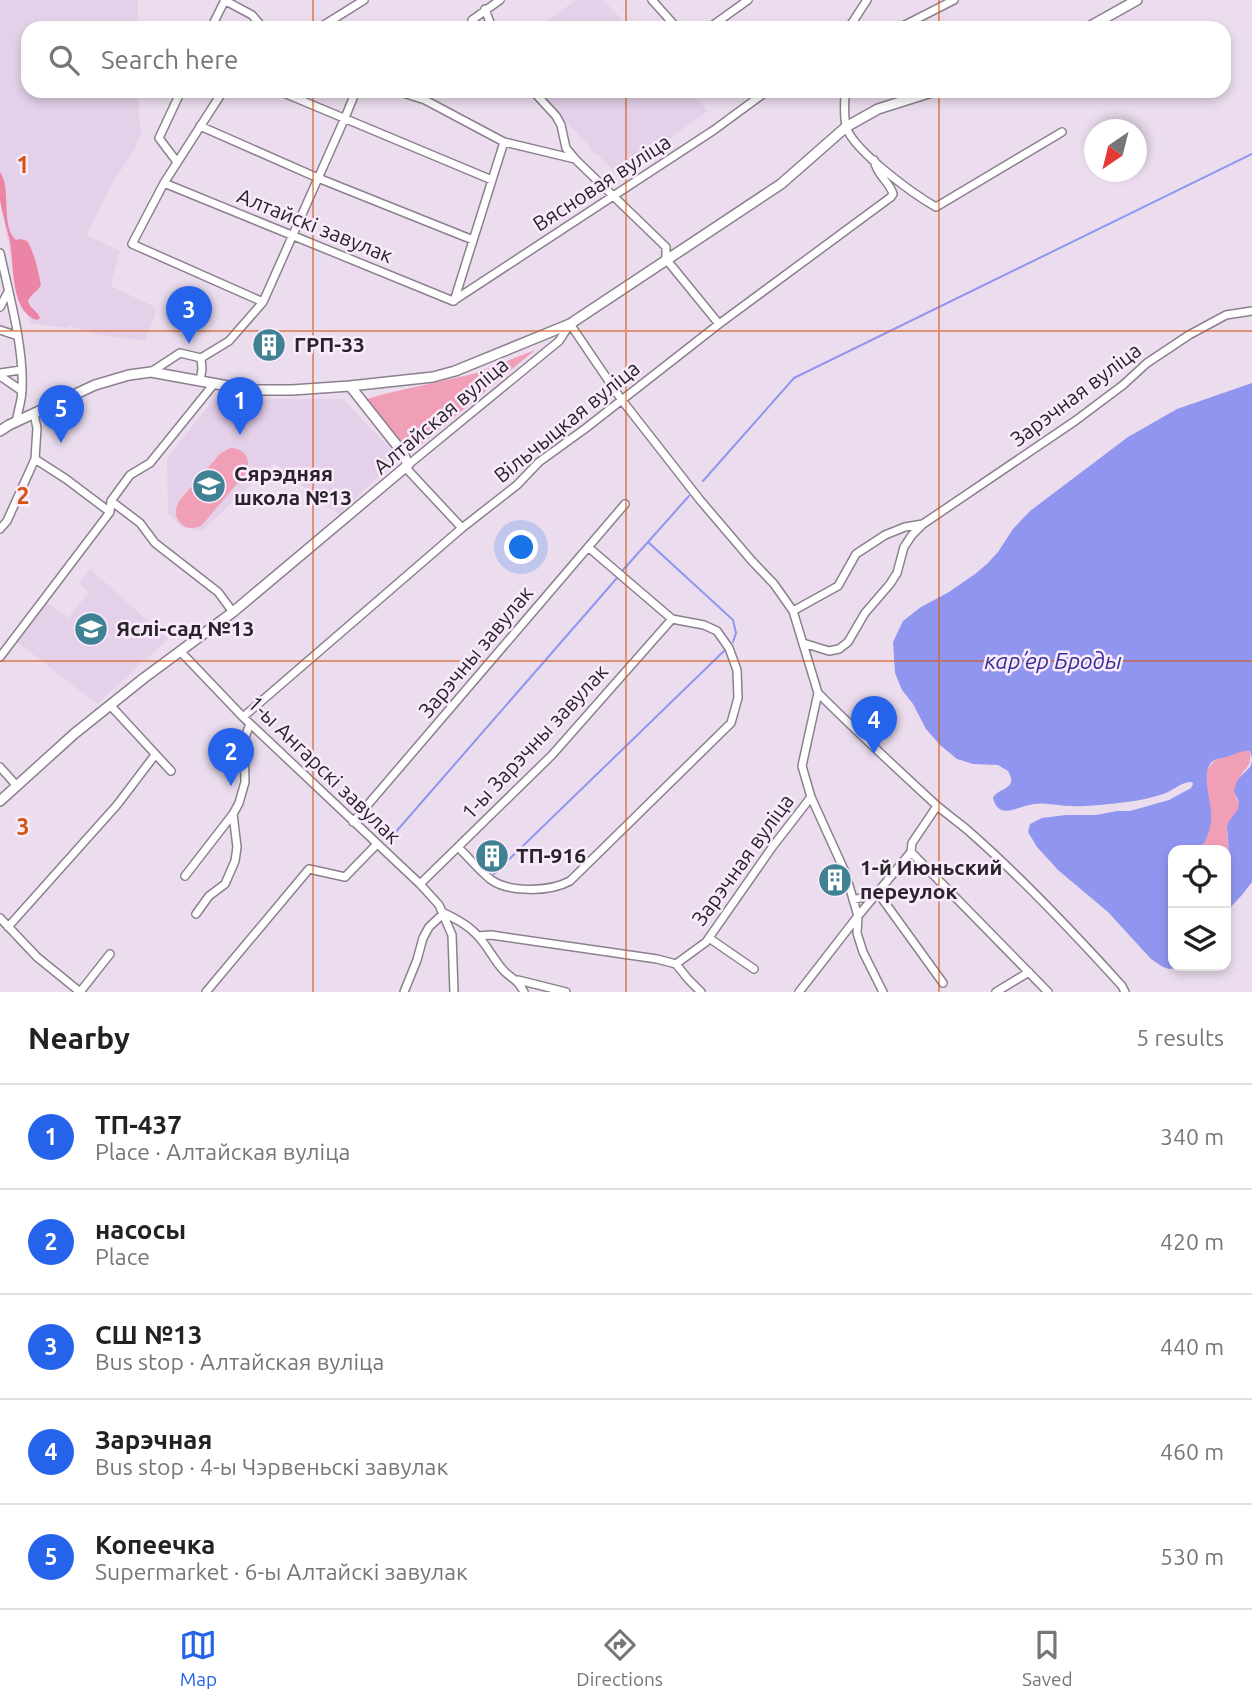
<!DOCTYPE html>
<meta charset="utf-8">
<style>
body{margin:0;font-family:Ubuntu,sans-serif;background:#f6f6f6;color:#222}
.controls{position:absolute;right:21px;bottom:21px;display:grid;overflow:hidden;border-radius:14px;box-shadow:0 4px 10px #0003}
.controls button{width:63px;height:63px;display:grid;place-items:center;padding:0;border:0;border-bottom:2px solid #e0e0e0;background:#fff;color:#222;font:35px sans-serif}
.compass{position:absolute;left:1084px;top:119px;width:63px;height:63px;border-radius:50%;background:#fff;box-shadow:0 4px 10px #0003;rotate:215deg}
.you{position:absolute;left:522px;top:548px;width:24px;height:24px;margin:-18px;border:5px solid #fff;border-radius:50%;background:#1a73e8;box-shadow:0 0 0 10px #1a73e833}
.badge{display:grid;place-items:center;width:46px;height:46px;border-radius:50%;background:#2563eb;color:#fff;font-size:23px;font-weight:700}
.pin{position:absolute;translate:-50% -58px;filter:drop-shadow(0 2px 4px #0008)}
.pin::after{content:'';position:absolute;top:37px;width:24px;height:21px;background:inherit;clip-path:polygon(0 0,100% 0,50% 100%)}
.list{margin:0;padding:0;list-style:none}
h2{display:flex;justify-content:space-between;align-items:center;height:91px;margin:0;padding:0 28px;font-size:30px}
h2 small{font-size:23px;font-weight:400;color:#767676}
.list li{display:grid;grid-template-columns:46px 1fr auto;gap:21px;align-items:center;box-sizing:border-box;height:105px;padding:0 28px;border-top:2px solid #e0e0e0}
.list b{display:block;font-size:26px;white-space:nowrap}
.list p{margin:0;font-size:23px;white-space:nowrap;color:#767676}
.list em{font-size:23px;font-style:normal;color:#767676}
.icon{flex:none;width:38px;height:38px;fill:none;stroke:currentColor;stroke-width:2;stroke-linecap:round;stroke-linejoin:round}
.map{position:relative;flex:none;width:1252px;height:992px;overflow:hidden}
.search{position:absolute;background:#fff;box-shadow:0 4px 10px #0003;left:21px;right:21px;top:21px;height:77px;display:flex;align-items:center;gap:18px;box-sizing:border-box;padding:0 24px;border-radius:21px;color:#767676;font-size:26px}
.sheet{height:616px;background:#fff}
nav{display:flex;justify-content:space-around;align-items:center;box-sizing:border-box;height:98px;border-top:2px solid #e0e0e0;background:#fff;font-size:19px;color:#767676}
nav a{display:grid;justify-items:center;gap:4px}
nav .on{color:#2563eb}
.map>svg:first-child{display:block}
.built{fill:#e4d0e8}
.green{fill:#f09fb6}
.forest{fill:#ec85a5}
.water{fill:#9096ef}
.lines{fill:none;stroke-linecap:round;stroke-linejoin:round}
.stream{stroke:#9096ef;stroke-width:2}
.minor-casing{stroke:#8c7f8f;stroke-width:10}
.major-casing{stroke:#8c7f8f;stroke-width:12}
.minor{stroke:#fff;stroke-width:7}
.major{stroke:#fff;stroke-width:9}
.grid{fill:none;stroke:#d5540f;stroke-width:2;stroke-opacity:0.55}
.labels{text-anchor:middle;stroke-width:5;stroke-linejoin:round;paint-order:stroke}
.street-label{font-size:21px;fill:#29232a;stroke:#f9eafc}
.poi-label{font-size:21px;font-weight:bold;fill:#29232a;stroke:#f9eafc;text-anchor:start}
.water-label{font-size:23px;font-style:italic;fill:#383096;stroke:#f9eafc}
.grid-label{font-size:23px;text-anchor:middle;font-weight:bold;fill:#d5540f;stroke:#f9eafc;stroke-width:5;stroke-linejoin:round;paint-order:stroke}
</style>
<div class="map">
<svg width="1252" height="992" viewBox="0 0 1252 992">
<rect width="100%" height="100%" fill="#ebddee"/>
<!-- built -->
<path class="built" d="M0 0H138V28H28V91H138L139 116 141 134 135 148 110 187 87 235 120 251 111 284 113 287 155 307 156 313 145 341 99 335 70 326 66 328 30 323 20 280 14 277 0 198Z
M576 0H603L630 28H538Z
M536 91H689L708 111 618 176 596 153 594 154 590 149 591 148Z
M214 399H343L398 457 339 515 274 463 202 531 181 527 168 513 167 458Z
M90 569 168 639 97 704 17 642 46 602 68 618 89 592 79 583Z"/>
<!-- green -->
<path class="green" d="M535 350 411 453 367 399 384 394 473 374Z
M230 448C244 448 251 458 247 472L202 525C191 531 181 528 176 516V509L179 501 220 454Z
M1243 750 1250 751C1252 769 1244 767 1239 779 1237 783 1236 792 1236 796 1237 805 1239 797 1239 806 1238 814 1230 817 1228 825 1225 837 1232 850 1226 863V850H1198L1203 845 1207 770 1215 760Z"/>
<!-- forest -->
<path class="forest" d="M0 172C12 188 0 226 16 240L21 239 27 241C35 254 38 270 41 285 37 292 31 294 28 301 30 309 37 310 40 318L37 320C10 312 14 265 10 242 7 228 2 214 0 200 0 191 0 181 0 172Z"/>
<!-- water -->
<path class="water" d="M1252 383V759L1250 751C1242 750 1237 754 1229 756 1224 758 1217 758 1213 761 1199 772 1213 804 1211 820 1210 832 1206 842 1198 850H1173V966H1184L1178 968 1169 969 1163 967 1151 959 1108 912 1058 870 1037 847 1028 832 1030 824 1042 818 1066 815H1096L1117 811H1130L1169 800 1191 788 1193 784 1192 782C1182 781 1173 791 1163 794 1151 798 1137 801 1126 802 1110 804 1087 807 1072 806 1059 806 1046 802 1034 804 1019 805 999 822 993 798 999 787 1019 790 1008 771L998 765 973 764 957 759 940 745 926 729 913 704 902 690 895 673 893 642 903 621 921 607 949 592 975 574 987 564 998 552 1013 529 1030 511 1128 437 1177 409Z
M1252 761V882L1242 895 1226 912V863L1229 853 1227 827 1229 821 1238 809 1239 803 1234 790 1236 784 1239 778 1250 767Z"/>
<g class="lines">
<!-- stream -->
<path class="stream" d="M703 481 794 378 1252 154
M648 542 733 620 736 633 733 642
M623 570 689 496
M394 834 617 578
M494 874 725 650"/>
<!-- minor casing -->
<g class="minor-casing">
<path id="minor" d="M224 0 252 15 263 28
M652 0 677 28
M485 9 492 28
M472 20 500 0
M211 28 225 0
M319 28 364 0
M709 28 748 0
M846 28 852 23 867 0
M899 28 954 0
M223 91 164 183 132 244 263 302
M279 91 492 180
M397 91 425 100 504 142 575 159
M533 91 556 116 561 125 566 148 576 160 666 247V259L719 324
M845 91C845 102 843 119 847 129 856 152 913 194 936 207L1062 132
M200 126 318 178 473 240
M177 162 159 138 181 91
M164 183 453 301
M0 253C9 294 24 347 22 389 22 400 18 411 16 422
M453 301 714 130 767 91
M454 301 504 142
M0 307 8 292
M0 330 18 336
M201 358 229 341 263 302 344 120 356 91
M151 372 180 353 201 358 202 369 200 381
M0 373 21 370
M0 376 22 391
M35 459 66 479 110 512
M408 465 559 341 570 324 621 399 700 500 752 561 774 584 793 611 818 693 802 766 811 797 773 846 706 942 676 964 657 959 491 935 478 936
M405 467 462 528
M111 501 140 523 155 543 218 592 233 612
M0 529 7 521 35 459 37 428 34 414
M793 611 838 586 856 554 885 535 905 527 923 524 1075 421 1123 385 1147 363 1189 335 1226 315 1252 311
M803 643 829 651 839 649 848 642 865 613 890 584 897 573 904 547 912 535 923 524
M180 651 243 717 420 884 439 905 452 935 454 992
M0 657 110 512 111 501 130 475 150 463 213 385
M818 693C856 731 895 767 934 803 946 814 960 823 972 834 1025 881 1074 933 1122 986L1125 992
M110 705 171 771
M243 717 462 528 517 485 539 462 586 428 719 324 891 197 893 194C890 182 877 176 874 160
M0 767 17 786
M811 797 845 872 858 916 857 933 863 952 883 992
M353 822 625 504
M459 848C469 858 479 870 490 879 508 893 550 892 570 881L731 723 738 698 737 670 729 648 717 631 704 625 672 619 588 547
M911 852 1048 992
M185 876 233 814 239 803 245 782 244 740 250 724
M420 884 552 755 672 619
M853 900 878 893 943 983
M196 914 209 896 225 884 235 861 237 847 233 814
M0 918 37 957 80 992 110 954
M8 927 117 805 155 755
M709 938 754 969
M676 964 688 979 701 992
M518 980 566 992
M206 992 309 869 345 877 377 844
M404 992 417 960 423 938 429 927 444 913C456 919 468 925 477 935 488 946 494 961 505 972 515 981 517 979 524 992
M799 992 858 916 911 852 912 843 937 806
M996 992 1029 972"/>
</g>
<!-- major casing -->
<g class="major-casing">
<path id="major" d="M1087 28 1137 0
M0 431 9 425 95 385 129 375 151 372 250 390H292L350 386 433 377 455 371 570 324 781 184 846 127 878 109 935 91
M0 801 74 734 144 678 233 612 408 465 403 453 350 386"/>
</g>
<!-- minor -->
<use href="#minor" class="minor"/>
<!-- major -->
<use href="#major" class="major"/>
</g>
<!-- grid -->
<path class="grid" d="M313 0V28M626 0V28M939 0V28M313 91V992M626 91V992M939 91V992M0 331H1252M0 661H1252"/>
<!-- icons -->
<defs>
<g id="building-disc" transform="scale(1.75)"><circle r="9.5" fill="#408193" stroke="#f9eafc"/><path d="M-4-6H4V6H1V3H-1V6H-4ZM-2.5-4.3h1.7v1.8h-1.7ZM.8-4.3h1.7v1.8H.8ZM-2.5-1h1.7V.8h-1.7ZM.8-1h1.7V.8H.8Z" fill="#fff"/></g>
<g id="school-disc" transform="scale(1.75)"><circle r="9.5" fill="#408193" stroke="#f9eafc"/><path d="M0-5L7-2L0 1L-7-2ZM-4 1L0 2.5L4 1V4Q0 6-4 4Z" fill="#fff"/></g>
</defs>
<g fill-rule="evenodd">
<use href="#building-disc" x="269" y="345"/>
<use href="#school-disc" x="209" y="486"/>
<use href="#school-disc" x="91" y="629"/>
<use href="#building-disc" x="492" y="856"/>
<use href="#building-disc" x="835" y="880"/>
</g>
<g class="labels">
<!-- street labels -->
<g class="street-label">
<text transform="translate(602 183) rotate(-33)" y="7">Вясновая вуліца</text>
<text transform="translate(315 226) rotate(22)" y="7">Алтайскі завулак</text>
<text transform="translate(1076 395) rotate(-37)" y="7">Зарэчная вуліца</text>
<text transform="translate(441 416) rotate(-40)" y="7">Алтайская вуліца</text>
<text transform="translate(567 422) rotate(-39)" y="7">Вільчыцкая вуліца</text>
<text transform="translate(476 652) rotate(-50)" y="7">Зарэчны завулак</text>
<text transform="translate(535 742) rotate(-47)" y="7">1-ы Зарэчны завулак</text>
<text transform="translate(324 770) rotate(44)" y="7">1-ы Ангарскі завулак</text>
<text transform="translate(743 860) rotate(-54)" y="7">Зарэчная вуліца</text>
</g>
<!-- poi labels -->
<g class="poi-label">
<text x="294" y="352">ГРП-33</text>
<text x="234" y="481">Сярэдняя<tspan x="234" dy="24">школа №13</tspan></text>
<text x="116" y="636">Яслі-сад №13</text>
<text x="516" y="863">ТП-916</text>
<text x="860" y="875">1-й Июньский<tspan x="860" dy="24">переулок</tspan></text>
</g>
<!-- water labels -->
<g class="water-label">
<text x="1053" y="669">карʼер Броды</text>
</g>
</g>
<g class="grid-label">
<text x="23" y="173">1</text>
<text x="23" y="504">2</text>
<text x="23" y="835">3</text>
</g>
</svg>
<div class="controls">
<button><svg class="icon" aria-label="locate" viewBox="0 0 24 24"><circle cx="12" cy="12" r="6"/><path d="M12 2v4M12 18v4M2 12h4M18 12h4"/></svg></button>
<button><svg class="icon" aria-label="layers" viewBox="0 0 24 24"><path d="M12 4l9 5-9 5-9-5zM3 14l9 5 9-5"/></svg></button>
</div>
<svg class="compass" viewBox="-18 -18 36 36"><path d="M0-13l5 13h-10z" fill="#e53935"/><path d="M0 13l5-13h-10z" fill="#767676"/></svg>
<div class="you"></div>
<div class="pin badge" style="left:240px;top:435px">1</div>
<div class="pin badge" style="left:231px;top:786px">2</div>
<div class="pin badge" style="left:189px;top:344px">3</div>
<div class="pin badge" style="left:874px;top:754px">4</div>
<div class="pin badge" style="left:61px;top:443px">5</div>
<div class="search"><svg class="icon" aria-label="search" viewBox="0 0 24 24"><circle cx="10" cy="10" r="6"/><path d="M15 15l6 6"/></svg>Search here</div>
</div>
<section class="sheet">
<h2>Nearby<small>5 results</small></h2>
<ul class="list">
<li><span class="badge">1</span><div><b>ТП-437</b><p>Place · Алтайская вуліца</p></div><em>340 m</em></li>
<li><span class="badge">2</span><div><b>насосы</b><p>Place</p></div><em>420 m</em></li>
<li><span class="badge">3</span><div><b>СШ №13</b><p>Bus stop · Алтайская вуліца</p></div><em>440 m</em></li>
<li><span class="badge">4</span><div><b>Зарэчная</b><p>Bus stop · 4-ы Чэрвеньскі завулак</p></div><em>460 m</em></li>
<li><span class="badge">5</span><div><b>Копеечка</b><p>Supermarket · 6-ы Алтайскі завулак</p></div><em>530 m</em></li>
</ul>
</section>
<nav>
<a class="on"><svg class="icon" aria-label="map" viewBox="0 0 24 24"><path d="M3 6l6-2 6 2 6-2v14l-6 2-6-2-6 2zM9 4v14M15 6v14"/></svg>Map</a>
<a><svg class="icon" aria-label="directions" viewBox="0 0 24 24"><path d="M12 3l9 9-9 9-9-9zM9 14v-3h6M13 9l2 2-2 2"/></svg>Directions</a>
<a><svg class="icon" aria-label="saved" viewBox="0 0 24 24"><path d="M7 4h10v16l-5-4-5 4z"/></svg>Saved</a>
</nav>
